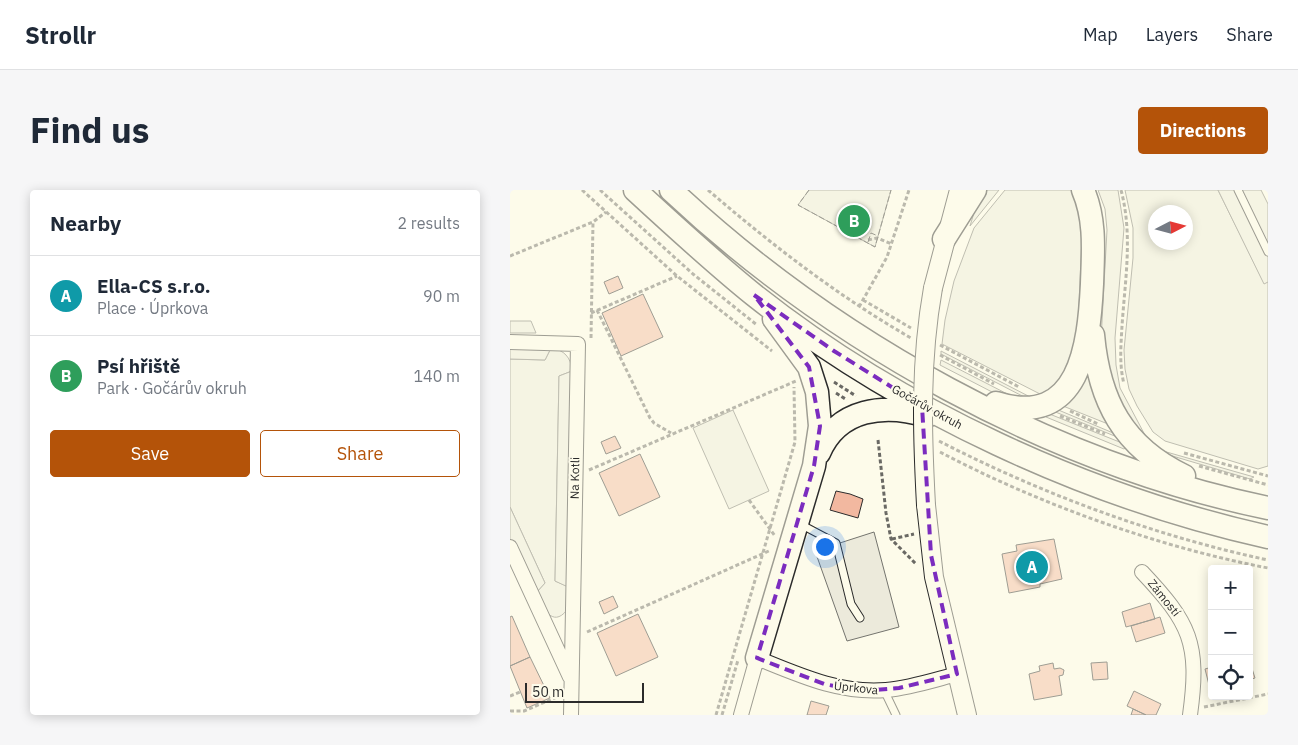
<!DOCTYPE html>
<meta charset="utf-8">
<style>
body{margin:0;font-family:"IBM Plex Sans",sans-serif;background:#f6f6f7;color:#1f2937}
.controls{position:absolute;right:15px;bottom:15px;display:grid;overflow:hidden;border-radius:5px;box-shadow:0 2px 12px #0003}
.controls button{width:45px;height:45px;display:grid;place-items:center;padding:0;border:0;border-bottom:1px solid #e0e1e3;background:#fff;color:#1f2937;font:25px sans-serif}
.compass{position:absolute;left:638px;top:15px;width:45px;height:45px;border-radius:50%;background:#fff;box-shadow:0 2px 12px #0003;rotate:84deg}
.scale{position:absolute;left:15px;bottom:12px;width:119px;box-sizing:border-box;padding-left:5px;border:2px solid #2b2b2b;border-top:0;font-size:14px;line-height:18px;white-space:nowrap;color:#2b2b2b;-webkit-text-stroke:4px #fdfbea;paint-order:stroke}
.you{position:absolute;left:314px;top:356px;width:18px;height:18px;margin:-12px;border:4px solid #fff;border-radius:50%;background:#1a73e8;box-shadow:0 0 0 8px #1a73e833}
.badge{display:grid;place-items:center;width:32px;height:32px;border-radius:50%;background:#b45309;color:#fff;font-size:16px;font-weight:700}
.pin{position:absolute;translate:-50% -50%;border:2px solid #fff;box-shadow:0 1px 5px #0006}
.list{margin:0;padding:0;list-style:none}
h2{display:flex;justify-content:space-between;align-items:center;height:65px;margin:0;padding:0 20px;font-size:21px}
h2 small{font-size:16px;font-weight:400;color:#747a83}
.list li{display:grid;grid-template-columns:32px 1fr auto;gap:15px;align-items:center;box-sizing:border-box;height:80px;padding:0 20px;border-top:1px solid #e0e1e3}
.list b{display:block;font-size:19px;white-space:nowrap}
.list p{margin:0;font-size:16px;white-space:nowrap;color:#747a83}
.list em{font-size:16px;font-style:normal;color:#747a83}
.actions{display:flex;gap:10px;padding:15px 20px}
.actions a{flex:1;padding:11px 0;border:1px solid #b45309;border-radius:5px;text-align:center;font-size:18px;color:#b45309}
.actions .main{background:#b45309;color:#fff}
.icon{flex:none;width:28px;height:28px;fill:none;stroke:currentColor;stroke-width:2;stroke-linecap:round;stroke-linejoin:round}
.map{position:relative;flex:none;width:758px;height:525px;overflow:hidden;border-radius:5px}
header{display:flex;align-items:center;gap:30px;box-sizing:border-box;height:70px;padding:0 25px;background:#fff;border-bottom:1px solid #e0e1e3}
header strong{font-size:24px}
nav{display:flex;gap:28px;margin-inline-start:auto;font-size:18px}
.intro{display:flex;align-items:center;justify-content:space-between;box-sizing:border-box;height:120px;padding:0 30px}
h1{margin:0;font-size:35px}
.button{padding:12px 22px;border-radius:5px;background:#b45309;color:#fff;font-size:18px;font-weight:700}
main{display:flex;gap:30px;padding:0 30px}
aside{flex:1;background:#fff;border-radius:5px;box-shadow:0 2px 12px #0003}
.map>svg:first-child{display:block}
.green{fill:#ecebdb;stroke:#74746e;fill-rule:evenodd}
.parking{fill:#eceadb;stroke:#74746e}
.building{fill:#f2b8a0;stroke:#2b2b2b}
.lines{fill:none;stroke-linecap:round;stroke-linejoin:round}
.service-casing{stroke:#2b2b2b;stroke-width:9}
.minor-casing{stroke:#2b2b2b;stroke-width:16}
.tertiary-casing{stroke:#2b2b2b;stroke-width:20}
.primary-casing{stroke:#2b2b2b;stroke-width:25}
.path{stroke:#6a6964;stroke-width:3;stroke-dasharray:4 2.5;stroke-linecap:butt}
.service{stroke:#fdfbea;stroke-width:7}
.minor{stroke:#fdfbea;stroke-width:14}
.tertiary{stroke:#fdfbea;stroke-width:18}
.primary{stroke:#fdfbea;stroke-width:22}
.tertiary-bridge-casing{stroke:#2b2b2b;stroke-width:20;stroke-linecap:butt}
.tertiary-bridge{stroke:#fdfbea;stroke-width:18}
.fence{stroke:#2b2b2b;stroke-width:1;stroke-dasharray:6 2.5;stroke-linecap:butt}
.marked{fill:none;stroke:#7b2cbf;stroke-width:4;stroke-dasharray:10 6;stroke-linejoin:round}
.labels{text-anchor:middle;stroke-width:4;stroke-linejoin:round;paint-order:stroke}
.street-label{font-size:12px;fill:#2b2b2b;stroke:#fdfbea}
</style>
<header>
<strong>Strollr</strong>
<nav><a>Map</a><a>Layers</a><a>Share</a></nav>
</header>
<div class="intro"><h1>Find us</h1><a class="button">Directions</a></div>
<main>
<aside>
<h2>Nearby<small>2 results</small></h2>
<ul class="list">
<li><span class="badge" style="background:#0f9aa8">A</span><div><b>Ella-CS s.r.o.</b><p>Place · Úprkova</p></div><em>90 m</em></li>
<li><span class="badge" style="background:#2e9e5b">B</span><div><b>Psí hřiště</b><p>Park · Gočárův okruh</p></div><em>140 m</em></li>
</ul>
<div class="actions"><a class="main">Save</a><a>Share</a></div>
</aside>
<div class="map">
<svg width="758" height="525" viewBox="0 0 758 525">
<rect width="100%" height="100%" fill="#fdfbea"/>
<!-- green -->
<path class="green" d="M299 0H381L365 57 288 15Z
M474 0H489L460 36 467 13Z
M495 0H562L569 18 572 46 567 158 552 189 532 205 432 154 435 130 444 91 464 38Z
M588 0H608L614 38 605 148 606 175 610 198 636 247 610 218 591 150 597 40 595 19Z
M615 0H708L754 93 758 92V276L748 279 655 251 643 242 627 216 619 199 615 179 614 160 623 68V38ZM646 22H676V52H646Z
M41 158C54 160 61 167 62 181L49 186 45 391 59 397 57 420C42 439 32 416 25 404L35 393 0 317V169L35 170Z
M431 161 524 209 520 210 431 164Z
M431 170 513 212 484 203 430 175Z
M576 185H579L598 234 553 216Z
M546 219 608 245 612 249 543 221Z
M223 220 259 301 219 319 183 238Z
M537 223 617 255 618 256 614 259 536 227Z
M646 259 744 287 740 289 649 262Z"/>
<!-- parking -->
<path class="parking" d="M708 0H751L758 14V92L754 94Z
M0 131H21L26 143H0Z
M0 157 41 158 35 170 0 169Z
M62 181 58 397 45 391 49 186Z
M0 317 35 393 25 404 0 349Z
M364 342 389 437 337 451 305 361Z"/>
<!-- building -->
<path class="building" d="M108 86 113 98 99 104 94 92Z
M133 104 153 147 111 166 92 123Z
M105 246 111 258 96 264 91 252Z
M130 264 150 307 109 326 89 283Z
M326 301 340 304 353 309 348 328 320 320Z
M544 349 552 389 530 394V397L499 403 492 364 507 361 506 355Z
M103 406 108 417 94 424 89 412Z
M640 413 645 429 616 437 612 422Z
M128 424 148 467 106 486 87 443Z
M2 426 20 467 0 476V427Z
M650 427 655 443 626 452 621 436Z
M20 467 40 508 17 518 0 476Z
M739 469 745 488 739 490Z
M597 472 598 489 583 490 581 473Z
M543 473 544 479 550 478 554 480 553 485 549 486 552 505 524 510 519 484 530 481 529 476Z
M702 477V498L700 499 695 479Z
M624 501 651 514 646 525H636L617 516Z
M301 511 319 516 316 525H297Z
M623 519 636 525H621Z"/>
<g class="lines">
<!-- service casing -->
<g class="service-casing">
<path id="service" d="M728 0 758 62
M290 334 326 353 341 414 350 428
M374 500 386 525"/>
</g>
<!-- minor casing -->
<g class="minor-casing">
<path id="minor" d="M0 152 68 154 61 525
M0 357 60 487
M632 382C680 433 690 453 680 525
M231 525 247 468C289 485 330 504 376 500 400 498 424 490 447 484"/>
</g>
<!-- tertiary casing -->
<g class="tertiary-casing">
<path id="tertiary" d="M423 98 449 0
M416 315 424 387 457 525"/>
</g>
<!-- primary casing -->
<g class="primary-casing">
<path id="primary" d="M125 0C164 36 203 72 244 105 389 220 578 307 758 347
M161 0C323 152 540 273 758 318
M434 49 465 0
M583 145C589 211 613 257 674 286
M486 213C570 239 579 155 582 94 583 62 586 30 573 0
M309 263C328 218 375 213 417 226
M247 468 304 276 310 236 307 202 299 177 264 129"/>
</g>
<!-- path -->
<path class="path" d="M72 0 167 86 262 161
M90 0 183 84 247 135
M198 0C262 55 328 106 401 148
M611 0C623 45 615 90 612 136 611 155 609 174 614 194
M358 50 367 48 382 54
M0 66 83 32 96 22
M353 110 401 138
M349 117 377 67 399 0
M87 120 140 228 144 233 161 243
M81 123 167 86
M81 148 83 32
M430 155 509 197
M430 165 484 194
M324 192 346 206
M326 203 337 210
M560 221 588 234
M550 226 595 244
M368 250 376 323 381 349 406 374
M429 251C532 304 645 346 758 370
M430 262C529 314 648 357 758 378
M674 263 758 286
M689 276 758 295
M79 280 286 191
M239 310 265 346
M382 349 404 344
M77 442 261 360
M0 506 10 502
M694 517 758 504
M0 521H14L49 506
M206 525 285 252 284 197
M212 525 228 470"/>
<!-- service -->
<use href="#service" class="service"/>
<!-- minor -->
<use href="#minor" class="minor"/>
<!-- tertiary -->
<use href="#tertiary" class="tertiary"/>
<!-- primary -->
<use href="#primary" class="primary"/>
<!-- tertiary-bridge casing -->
<g class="tertiary-bridge-casing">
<path id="tertiary-bridge" d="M416 315C412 241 410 171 423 98"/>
</g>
<!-- tertiary-bridge -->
<use href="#tertiary-bridge" class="tertiary-bridge"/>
<!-- fence -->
<path class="fence" d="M299 0 288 15 365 57 381 0
M358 52 361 43 368 46"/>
</g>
<!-- marked area -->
<path d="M0 0H758V525H0ZM244 105 324 161 412 216 421 365 447 484 389 498 350 501 314 494 247 468 304 276 310 236 299 177Z" fill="#fdfbea" fill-opacity=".55" fill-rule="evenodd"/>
<path class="marked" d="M244 105 324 161 412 216 421 365 447 484 389 498 350 501 314 494 247 468 304 276 310 236 299 177Z"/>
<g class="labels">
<!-- street labels -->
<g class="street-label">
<text transform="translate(417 217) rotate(29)" y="4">Gočárův okruh</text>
<text transform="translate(65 288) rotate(-89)" y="4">Na Kotli</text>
<text transform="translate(654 408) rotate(51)" y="4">Zámostí</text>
<text transform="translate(346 498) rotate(6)" y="4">Úprkova</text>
</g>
</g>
</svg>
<div class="controls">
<button>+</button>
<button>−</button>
<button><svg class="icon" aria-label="locate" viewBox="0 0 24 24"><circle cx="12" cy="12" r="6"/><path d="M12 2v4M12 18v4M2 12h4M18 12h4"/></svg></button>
</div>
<svg class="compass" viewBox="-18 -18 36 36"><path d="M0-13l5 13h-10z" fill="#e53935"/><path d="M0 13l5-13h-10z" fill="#747a83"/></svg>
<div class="scale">50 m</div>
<div class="you"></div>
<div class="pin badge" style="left:522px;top:377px;background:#0f9aa8">A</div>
<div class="pin badge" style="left:344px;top:31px;background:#2e9e5b">B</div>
</div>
</main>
